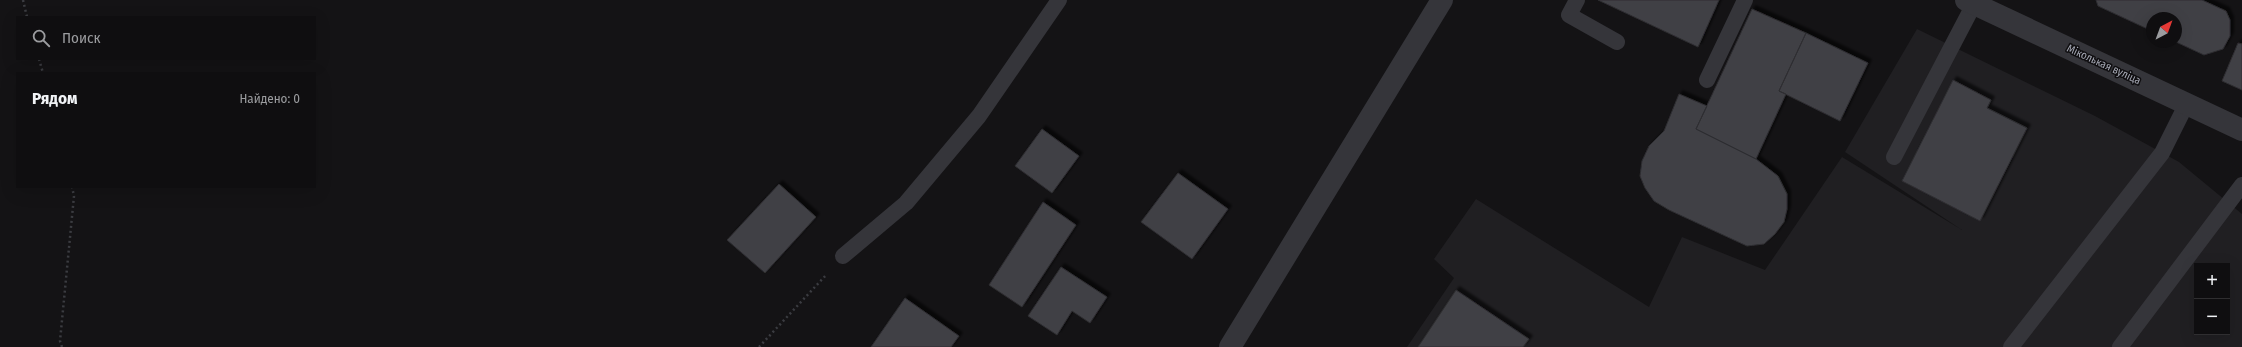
<!DOCTYPE html>
<html lang="ru">
<meta charset="utf-8">
<style>
body{margin:0;font-family:"Fira Sans Condensed",sans-serif;background:#1d1c1e;color:#f1f3f6}
.controls{position:absolute;right:12px;bottom:12px;display:grid;overflow:hidden;border-radius:0px;box-shadow:0 4px 16px #0002}
.controls button{width:36px;height:36px;display:grid;place-items:center;padding:0;border:0;border-bottom:1px solid #2f2e30;background:#0f0e10;color:#f1f3f6;font:20px sans-serif}
.compass{position:absolute;left:2146px;top:12px;width:36px;height:36px;border-radius:50%;background:#0f0e10;box-shadow:0 4px 16px #0002;rotate:41deg}
.list{margin:0;padding:0;list-style:none}
h2{display:flex;justify-content:space-between;align-items:center;height:52px;margin:0;padding:0 16px;font-size:17px}
h2 small{font-size:13px;font-weight:400;color:#9b9c9f}
.icon{flex:none;width:22px;height:22px;fill:none;stroke:currentColor;stroke-width:2;stroke-linecap:round;stroke-linejoin:round}
.map{position:relative;flex:none;width:2242px;height:347px;overflow:hidden}
.search{position:absolute;background:#0f0e10;box-shadow:0 4px 16px #0002;left:16px;top:16px;width:300px;height:44px;display:flex;align-items:center;gap:10px;box-sizing:border-box;padding:0 14px;border-radius:0px;color:#9b9c9f;font-size:15px}
.panel{position:absolute;background:#0f0e10;box-shadow:0 4px 16px #0002;left:16px;top:72px;width:300px;height:116px;border-radius:0px}
.map>svg:first-child{display:block}
.built{fill:#201f22;fill-rule:evenodd}
.building{fill:#404045;stroke:#2e2d31;filter:url(#shadow)}
.lines{fill:none;stroke-linecap:round;stroke-linejoin:round}
.path{stroke:#3b3c41;stroke-width:2.5;stroke-dasharray:2 3;stroke-linecap:butt}
.service{stroke:#35353a;stroke-width:16}
.minor{stroke:#35353a;stroke-width:22}
.labels{text-anchor:middle;stroke-width:3;stroke-linejoin:round;paint-order:stroke}
.street-label{font-size:11px;fill:#a6a9b5;stroke:#0f0e10}
</style>
<div class="map">
<svg width="2242" height="347" viewBox="0 0 2242 347">
<defs>
<filter id="shadow"><feDropShadow dx="3.5" dy="-3.5" stdDeviation="1" flood-color="#0009"/></filter>
</defs>
<rect width="100%" height="100%" fill="#141315"/>
<!-- built -->
<path class="built" d="M1917 29 2095 116 2179 162 2242 214V347H1407L1454 278 1434 259 1476 199 1649 307 1682 237 1765 270 1842 157 1962 230 1845 152ZM2197 266H2227V332H2197Z"/>
<!-- building -->
<path class="building" d="M1598 0H1719L1698 47Z
M2096 0H2202L2226 11 2230 20V36L2223 49 2204 55 2176 42V18H2152V31L2098 6Z
M1752 9 1806 33 1779 91 1786 94 1756 159 1696 129Z
M1806 33 1868 63 1840 121 1779 91Z
M2238 43 2242 44V90L2222 81Z
M1953 80 1991 100 1987 108 2027 128 1980 221 1902 181Z
M1679 94 1707 106 1696 129 1756 159 1778 176 1787 194V209L1784 222 1775 234 1764 244 1747 246 1669 210 1654 201 1645 188 1640 176 1642 161 1649 146 1664 131Z
M1042 129 1079 156 1052 193 1015 166Z
M1178 173 1228 209 1192 259 1141 222Z
M779 184 816 217 765 273 727 240Z
M1043 202 1076 225 1022 307 989 285Z
M1061 267 1107 297 1090 323 1072 311 1057 335 1028 316Z
M1456 290 1529 339 1523 347H1418Z
M905 298 959 336 951 347H871Z"/>
<g class="lines">
<!-- path -->
<path class="path" d="M23 0 27 17
M39 59 43 73
M62 347 60 341 74 196 72 187
M759 347 827 274"/>
<!-- service -->
<path class="service" d="M1577 0 1569 15 1617 42
M1707 80 1745 0
M1894 157 1974 4
M843 256 906 203 979 116 1059 0
M2011 347 2162 153 2187 103
M2120 347 2242 185"/>
<!-- minor -->
<path class="minor" d="M1966 0 2242 130
M1230 347 1442 0"/>
</g>
<g class="labels">
<!-- street labels -->
<g class="street-label">
<text transform="translate(2104 64) rotate(25)" y="4">Міколькая вуліца</text>
</g>
</g>
</svg>
<div class="controls">
<button>+</button>
<button>−</button>
</div>
<svg class="compass" viewBox="-18 -18 36 36"><path d="M0-13l5 13h-10z" fill="#e53935"/><path d="M0 13l5-13h-10z" fill="#9b9c9f"/></svg>
<div class="search"><svg class="icon" aria-label="search" viewBox="0 0 24 24"><circle cx="10" cy="10" r="6"/><path d="M15 15l6 6"/></svg>Поиск</div>
<section class="panel">
<h2>Рядом<small>Найдено: 0</small></h2>
<ul class="list">
</ul>
</section>
</div>
